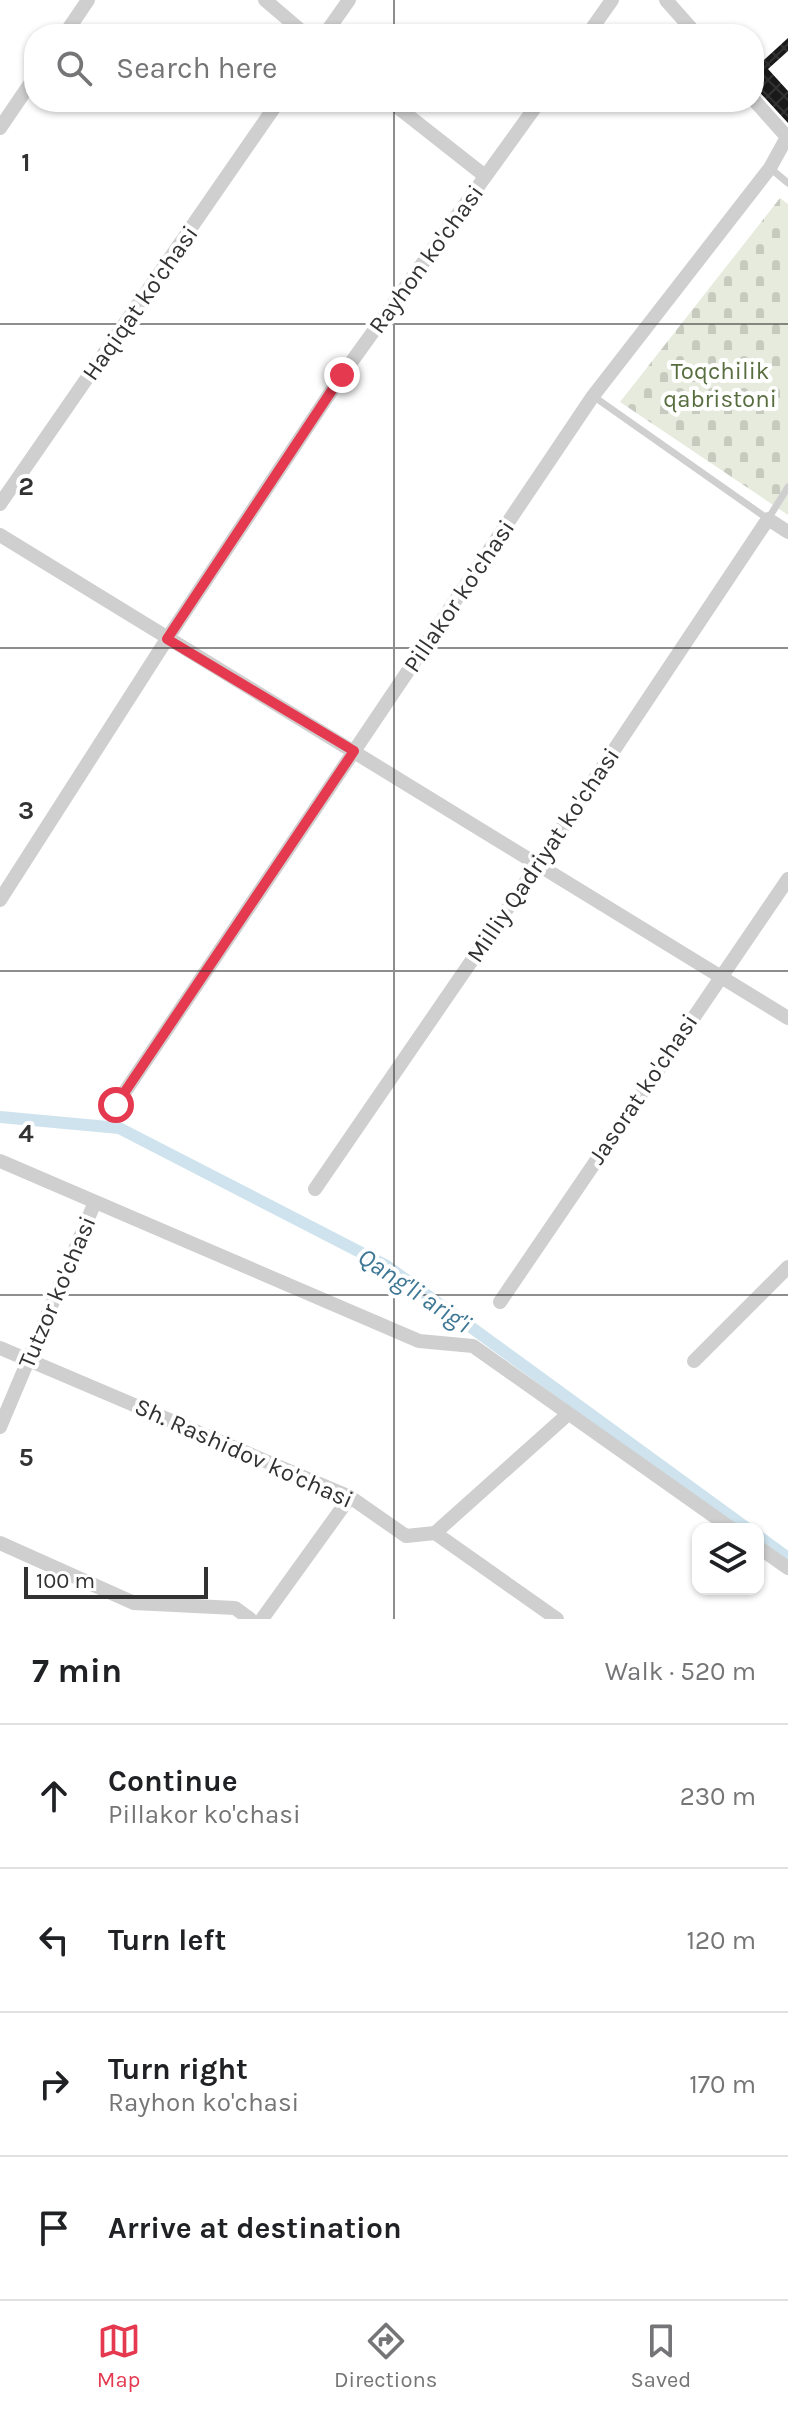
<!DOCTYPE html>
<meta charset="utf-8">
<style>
body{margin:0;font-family:Karla,sans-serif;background:#f2f2f2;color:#202124}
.controls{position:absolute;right:24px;bottom:24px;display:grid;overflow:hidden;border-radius:16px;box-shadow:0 2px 6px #0004}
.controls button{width:72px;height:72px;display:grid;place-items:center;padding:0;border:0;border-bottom:2px solid #e0e0e0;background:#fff;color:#202124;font:40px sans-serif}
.scale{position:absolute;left:24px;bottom:20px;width:184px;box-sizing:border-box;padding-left:8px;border:4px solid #323232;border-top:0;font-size:22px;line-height:28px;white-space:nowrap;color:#323232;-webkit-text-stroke:6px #fff;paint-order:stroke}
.stop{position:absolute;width:24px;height:24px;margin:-18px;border:6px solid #e4394f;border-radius:50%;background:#fff}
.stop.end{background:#e4394f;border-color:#fff;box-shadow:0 2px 8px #0008}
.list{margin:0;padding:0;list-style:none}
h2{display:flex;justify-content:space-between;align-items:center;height:104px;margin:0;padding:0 32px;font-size:34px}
h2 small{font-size:26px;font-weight:400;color:#757577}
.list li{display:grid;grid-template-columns:52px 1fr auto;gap:24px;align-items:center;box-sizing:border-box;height:144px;padding:0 32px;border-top:2px solid #e0e0e0}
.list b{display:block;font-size:30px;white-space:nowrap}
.list p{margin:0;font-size:26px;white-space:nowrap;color:#757577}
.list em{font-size:26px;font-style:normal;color:#757577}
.icon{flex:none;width:44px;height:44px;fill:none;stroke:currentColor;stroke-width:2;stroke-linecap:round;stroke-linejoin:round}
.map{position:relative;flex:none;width:788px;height:1619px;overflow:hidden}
.search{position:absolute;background:#fff;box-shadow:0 2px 6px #0004;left:24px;right:24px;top:24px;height:88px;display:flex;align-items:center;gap:20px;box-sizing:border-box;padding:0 28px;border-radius:32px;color:#757577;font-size:30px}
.sheet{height:680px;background:#fff}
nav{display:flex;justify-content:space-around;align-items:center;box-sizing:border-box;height:112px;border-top:2px solid #e0e0e0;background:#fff;font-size:22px;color:#757577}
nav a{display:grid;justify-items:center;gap:4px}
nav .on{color:#e4394f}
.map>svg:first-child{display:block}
.cemetery{fill:url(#cemetery-stones)}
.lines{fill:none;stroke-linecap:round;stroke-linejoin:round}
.canal{stroke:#cee3ed;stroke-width:12}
.building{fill:url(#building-cross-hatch)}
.lane{stroke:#cfcfcf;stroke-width:7}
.street{stroke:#cfcfcf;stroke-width:14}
.route{stroke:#e4394f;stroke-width:10}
.grid{fill:none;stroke:#323232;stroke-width:2;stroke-opacity:0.55}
.labels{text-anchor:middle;stroke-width:8;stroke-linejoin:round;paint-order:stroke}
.street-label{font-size:24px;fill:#323232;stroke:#fff}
.park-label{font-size:24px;fill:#586e3f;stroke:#fff}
.water-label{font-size:26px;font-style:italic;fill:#3f7895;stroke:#fff}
.grid-label{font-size:26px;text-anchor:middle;font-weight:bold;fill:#323232;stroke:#fff;stroke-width:8;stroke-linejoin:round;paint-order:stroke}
</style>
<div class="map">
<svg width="788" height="1619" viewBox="0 0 788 1619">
<defs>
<pattern id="cemetery-stones" width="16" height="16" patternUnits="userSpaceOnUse" patternTransform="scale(2)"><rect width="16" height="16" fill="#e6ebde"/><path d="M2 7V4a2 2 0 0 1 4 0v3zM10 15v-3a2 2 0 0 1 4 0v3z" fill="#c6cabf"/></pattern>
<pattern id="building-cross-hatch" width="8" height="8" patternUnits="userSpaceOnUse" patternTransform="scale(2)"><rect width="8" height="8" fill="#191919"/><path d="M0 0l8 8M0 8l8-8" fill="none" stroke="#323232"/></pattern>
</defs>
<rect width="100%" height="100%" fill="#fff"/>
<!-- cemetery -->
<path class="cemetery" d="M780 198 788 204V515L620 402Z"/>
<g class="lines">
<!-- canal -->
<path class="canal" d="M0 1117 119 1128 387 1266 748 1529
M758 1536 788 1558"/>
</g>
<!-- building -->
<path class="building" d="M788 38V51L768 69 788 91V123L754 86V69Z"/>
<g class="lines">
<!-- lane -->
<path class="lane" d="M770 168 788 183
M593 396 768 519 788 487"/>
<!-- street -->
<path class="street" d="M265 0 305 34
M666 0 696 34
M65 34 88 0
M325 34 349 0
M588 34 612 0
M391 102 485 176
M0 128 34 78
M0 504 278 102
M0 535 788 1018
M0 900 167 639 342 375 539 102
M116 1105 593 396 770 168 787 137 754 100
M0 1161 419 1341 473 1346 732 1529
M315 1189 538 864 768 519 788 532
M500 1302 788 879
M0 1348 350 1497 406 1536 435 1533 557 1619
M694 1361 788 1267
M0 1427 95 1202
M435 1533 567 1415
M0 1543 134 1603 235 1608 250 1619
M758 1547 788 1568
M262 1619 350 1497"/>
</g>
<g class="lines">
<!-- route -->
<path class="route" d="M116 1105 354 751 167 639 342 375"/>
</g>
<!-- grid -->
<path class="grid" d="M394 0V34M394 102V1619M0 324H788M0 648H788M0 971H788M0 1295H788"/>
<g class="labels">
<!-- street labels -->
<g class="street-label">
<text transform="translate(426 259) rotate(-54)" y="8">Rayhon ko'chasi</text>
<text transform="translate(140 303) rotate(-55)" y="8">Haqiqat ko'chasi</text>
<text transform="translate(459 596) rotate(-56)" y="8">Pillakor ko'chasi</text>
<text transform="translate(543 855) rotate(-56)" y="8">Milliy Qadriyat ko'chasi</text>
<text transform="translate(643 1089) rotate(-56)" y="8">Jasorat ko'chasi</text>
<text transform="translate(57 1292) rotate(-67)" y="8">Tutzor ko'chasi</text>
<text transform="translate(244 1453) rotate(24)" y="8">Sh. Rashidov ko'chasi</text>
</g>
<!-- park labels -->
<g class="park-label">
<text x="720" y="379">Toqchilik<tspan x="720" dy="28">qabristoni</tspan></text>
</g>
<!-- water labels -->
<g class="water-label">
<text transform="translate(415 1290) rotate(34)" y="9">Qang'li arig'i</text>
</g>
</g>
<g class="grid-label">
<text x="26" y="171">1</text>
<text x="26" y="495">2</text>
<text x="26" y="819">3</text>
<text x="26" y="1142">4</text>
<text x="26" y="1466">5</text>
</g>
</svg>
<div class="controls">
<button><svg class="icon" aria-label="layers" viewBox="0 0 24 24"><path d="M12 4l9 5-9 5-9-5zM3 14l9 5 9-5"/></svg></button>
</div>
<div class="scale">100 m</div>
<div class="stop" style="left:116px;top:1105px"></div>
<div class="stop end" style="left:342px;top:375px"></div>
<div class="search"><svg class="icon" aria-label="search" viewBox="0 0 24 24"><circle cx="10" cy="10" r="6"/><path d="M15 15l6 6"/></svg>Search here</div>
</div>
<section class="sheet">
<h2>7 min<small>Walk · 520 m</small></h2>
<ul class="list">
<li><svg class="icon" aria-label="ahead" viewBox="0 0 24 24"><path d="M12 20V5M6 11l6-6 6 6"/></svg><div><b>Continue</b><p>Pillakor ko'chasi</p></div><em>230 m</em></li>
<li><svg class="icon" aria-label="left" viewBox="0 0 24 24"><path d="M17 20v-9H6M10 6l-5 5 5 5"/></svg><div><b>Turn left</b></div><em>120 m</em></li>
<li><svg class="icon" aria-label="right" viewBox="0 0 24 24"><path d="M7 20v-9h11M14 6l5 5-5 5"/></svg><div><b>Turn right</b><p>Rayhon ko'chasi</p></div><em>170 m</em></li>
<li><svg class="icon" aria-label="arrive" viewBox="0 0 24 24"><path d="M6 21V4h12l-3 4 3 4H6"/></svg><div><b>Arrive at destination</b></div></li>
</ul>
</section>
<nav>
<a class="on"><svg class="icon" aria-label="map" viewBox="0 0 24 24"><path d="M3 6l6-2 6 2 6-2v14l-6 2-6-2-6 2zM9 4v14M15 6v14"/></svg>Map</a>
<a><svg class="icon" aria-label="directions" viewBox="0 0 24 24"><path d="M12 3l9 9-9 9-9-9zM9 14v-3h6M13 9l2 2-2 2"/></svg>Directions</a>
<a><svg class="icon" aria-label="saved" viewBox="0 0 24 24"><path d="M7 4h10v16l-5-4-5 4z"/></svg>Saved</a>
</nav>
